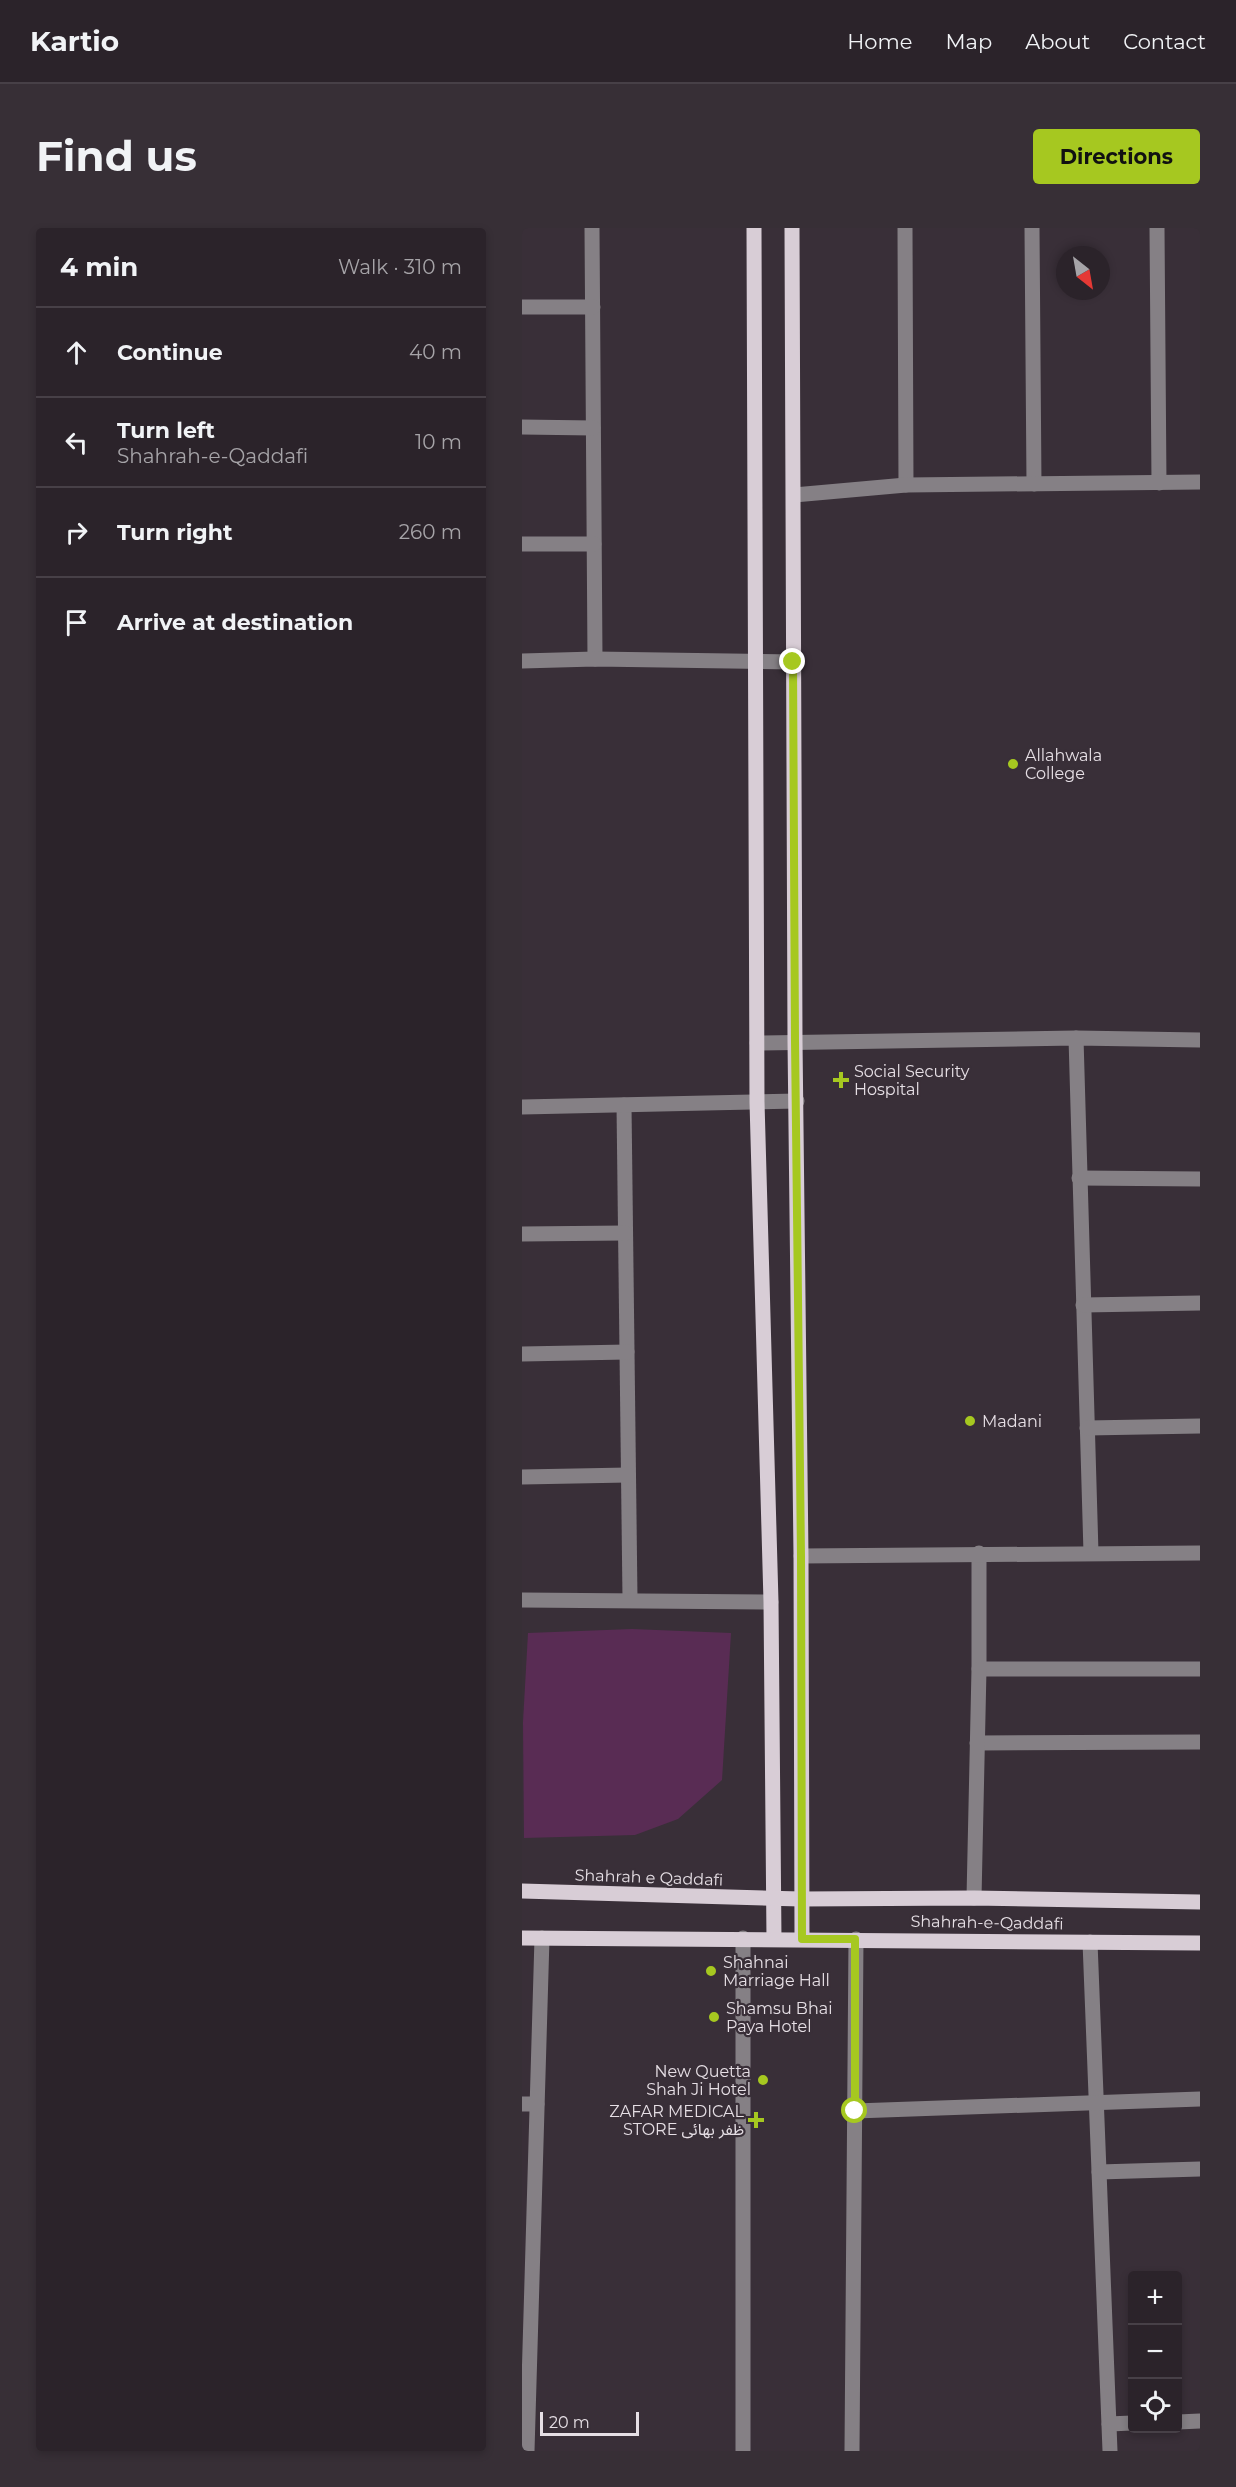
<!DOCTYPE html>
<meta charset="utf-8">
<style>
body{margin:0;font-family:Montserrat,"Noto Sans Arabic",sans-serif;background:#372f36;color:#f1f3f6}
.controls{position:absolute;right:18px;bottom:18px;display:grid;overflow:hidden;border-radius:6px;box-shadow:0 3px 9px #0003}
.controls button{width:54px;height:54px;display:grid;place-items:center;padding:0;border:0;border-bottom:2px solid #474047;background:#2b232a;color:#f1f3f6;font:30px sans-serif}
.compass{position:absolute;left:534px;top:18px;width:54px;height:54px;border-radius:50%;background:#2b232a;box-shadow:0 3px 9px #0003;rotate:149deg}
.scale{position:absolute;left:18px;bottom:15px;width:99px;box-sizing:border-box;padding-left:6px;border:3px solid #e6dfe5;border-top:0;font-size:16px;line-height:21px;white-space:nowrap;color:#e6dfe5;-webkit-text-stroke:4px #392f38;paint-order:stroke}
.stop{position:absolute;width:18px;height:18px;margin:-14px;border:4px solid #a6c820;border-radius:50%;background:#fff}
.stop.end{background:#a6c820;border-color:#fff;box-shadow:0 2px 6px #0008}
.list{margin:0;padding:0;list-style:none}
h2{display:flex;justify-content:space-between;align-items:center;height:78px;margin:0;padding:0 24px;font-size:26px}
h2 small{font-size:20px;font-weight:400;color:#a6a4a8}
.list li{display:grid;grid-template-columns:39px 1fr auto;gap:18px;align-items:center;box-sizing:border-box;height:90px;padding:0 24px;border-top:2px solid #474047}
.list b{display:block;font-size:22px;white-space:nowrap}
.list p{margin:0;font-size:20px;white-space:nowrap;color:#a6a4a8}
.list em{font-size:20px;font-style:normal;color:#a6a4a8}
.icon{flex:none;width:33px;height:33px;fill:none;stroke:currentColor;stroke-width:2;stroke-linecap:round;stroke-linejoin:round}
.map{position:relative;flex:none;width:678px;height:2223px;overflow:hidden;border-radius:6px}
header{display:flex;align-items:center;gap:36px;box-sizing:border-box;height:84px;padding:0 30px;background:#2b232a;border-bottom:2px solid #474047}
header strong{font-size:28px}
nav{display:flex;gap:33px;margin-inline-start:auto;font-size:21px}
.intro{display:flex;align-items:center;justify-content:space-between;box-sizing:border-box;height:144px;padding:0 36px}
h1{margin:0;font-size:42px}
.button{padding:15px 27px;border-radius:6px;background:#a6c820;color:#111;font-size:21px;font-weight:700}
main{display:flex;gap:36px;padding:0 36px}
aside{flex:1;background:#2b232a;border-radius:6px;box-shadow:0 3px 9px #0003}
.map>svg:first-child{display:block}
.green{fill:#592c54}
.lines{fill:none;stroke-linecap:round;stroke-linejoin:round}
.minor{stroke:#858085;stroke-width:15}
.major{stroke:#d8cdd6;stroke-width:15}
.route{stroke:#a6c820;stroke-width:8}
.poi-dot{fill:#a6c820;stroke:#392f38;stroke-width:2}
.labels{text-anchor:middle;stroke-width:4.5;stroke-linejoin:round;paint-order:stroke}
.poi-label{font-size:16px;fill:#e6dfe5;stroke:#392f38;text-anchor:start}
.street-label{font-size:16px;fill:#e6dfe5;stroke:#392f38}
</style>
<header>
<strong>Kartio</strong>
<nav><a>Home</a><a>Map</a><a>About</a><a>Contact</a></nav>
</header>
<div class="intro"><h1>Find us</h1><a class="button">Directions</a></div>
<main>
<aside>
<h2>4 min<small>Walk · 310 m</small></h2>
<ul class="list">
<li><svg class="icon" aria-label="ahead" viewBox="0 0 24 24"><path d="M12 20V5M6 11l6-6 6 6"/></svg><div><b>Continue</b></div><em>40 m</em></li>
<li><svg class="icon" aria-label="left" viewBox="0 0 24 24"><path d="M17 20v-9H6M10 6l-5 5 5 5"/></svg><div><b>Turn left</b><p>Shahrah-e-Qaddafi</p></div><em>10 m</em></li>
<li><svg class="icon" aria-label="right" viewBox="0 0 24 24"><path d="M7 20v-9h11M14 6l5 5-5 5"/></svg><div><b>Turn right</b></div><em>260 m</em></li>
<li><svg class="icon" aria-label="arrive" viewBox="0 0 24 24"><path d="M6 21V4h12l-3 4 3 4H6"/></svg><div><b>Arrive at destination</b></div></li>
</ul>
</aside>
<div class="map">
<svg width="678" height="2223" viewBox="0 0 678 2223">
<rect width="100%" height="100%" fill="#392f38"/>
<path class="green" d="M 110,1401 L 209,1405 L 200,1552 L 156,1591 L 113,1607 L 2,1610 L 1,1494 L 6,1405 Z"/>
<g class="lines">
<g class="minor">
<path d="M 70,0 L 73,431"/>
<path d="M 383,0 L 384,257"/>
<path d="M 510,0 L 512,256"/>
<path d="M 635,0 L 637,255"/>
<path d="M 0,79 L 71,79"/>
<path d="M 0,199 L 71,200"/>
<path d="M 272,267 L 384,257 L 678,254"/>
<path d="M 0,316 L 72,316"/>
<path d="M 0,433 L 73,431 L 271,434"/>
<path d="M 554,810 L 569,1325"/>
<path d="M 235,815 L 554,810 L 678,812"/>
<path d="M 102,877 L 108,1371"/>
<path d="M 0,879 L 275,873"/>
<path d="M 557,950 L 678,951"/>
<path d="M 0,1006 L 103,1005"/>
<path d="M 561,1077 L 678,1075"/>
<path d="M 0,1126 L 105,1124"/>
<path d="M 565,1200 L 678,1198"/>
<path d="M 0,1249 L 106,1247"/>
<path d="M 457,1325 L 457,1441 L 678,1441"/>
<path d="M 279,1328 L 678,1325"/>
<path d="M 0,1372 L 249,1374"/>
<path d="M 455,1515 L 678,1514"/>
<path d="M 452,1670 L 457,1441"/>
<path d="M 221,1710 L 221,2223"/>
<path d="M 568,1714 L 588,2223"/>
<path d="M 0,1876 L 15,1876"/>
<path d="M 333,1883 L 678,1871"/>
<path d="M 577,1944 L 678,1941"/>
<path d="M 656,2194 L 678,2193"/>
<path d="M 587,2196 L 610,2195"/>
<path d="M 5,2223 L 20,1710"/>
<path d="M 330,2223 L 334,1711"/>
</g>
<g class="major">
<path d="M 232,0 L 235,874 L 249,1374 L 252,1711"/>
<path d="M 270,0 L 273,813 L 279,1328 L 280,1711"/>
<path d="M 0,1663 L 279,1671 L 452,1670 L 678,1674"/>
<path d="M 0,1710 L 678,1715"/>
</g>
</g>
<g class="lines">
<path class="route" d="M 271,434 L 273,813 L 279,1328 L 280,1711 L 333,1711 L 333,1883"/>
</g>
<g class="poi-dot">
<circle cx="491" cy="536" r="6"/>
<path d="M316 843h6v6h6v6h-6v6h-6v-6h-6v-6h6z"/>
<circle cx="448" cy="1193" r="6"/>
<circle cx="189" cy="1743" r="6"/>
<circle cx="192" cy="1789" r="6"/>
<circle cx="241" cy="1852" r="6"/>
<path d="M231 1883h6v6h6v6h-6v6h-6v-6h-6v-6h6z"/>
</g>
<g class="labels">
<g class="poi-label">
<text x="503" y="533">Allahwala<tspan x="503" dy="18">College</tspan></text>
<text x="332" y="849">Social Security<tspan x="332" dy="18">Hospital</tspan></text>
<text x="460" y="1199">Madani</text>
<text x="201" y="1740">Shahnai<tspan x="201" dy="18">Marriage Hall</tspan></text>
<text x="204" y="1786">Shamsu Bhai<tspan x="204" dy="18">Paya Hotel</tspan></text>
<text x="229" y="1849" text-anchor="end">New Quetta<tspan x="229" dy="18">Shah Ji Hotel</tspan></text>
<text x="222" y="1889" text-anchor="end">ZAFAR MEDICAL<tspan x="222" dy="18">STORE ظفر بھائی</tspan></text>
</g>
<g class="street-label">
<text transform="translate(127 1649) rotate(2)" y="6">Shahrah e Qaddafi</text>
<text transform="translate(465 1694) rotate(1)" y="6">Shahrah-e-Qaddafi</text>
</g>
</g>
</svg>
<div class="controls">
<button>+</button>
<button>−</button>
<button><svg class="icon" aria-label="locate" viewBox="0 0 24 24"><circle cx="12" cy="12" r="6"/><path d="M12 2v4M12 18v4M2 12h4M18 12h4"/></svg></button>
</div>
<svg class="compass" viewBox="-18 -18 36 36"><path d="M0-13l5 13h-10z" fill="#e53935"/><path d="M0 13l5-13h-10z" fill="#a6a4a8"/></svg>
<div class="scale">20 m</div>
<div class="stop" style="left:333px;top:1883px"></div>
<div class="stop end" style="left:271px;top:434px"></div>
</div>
</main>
